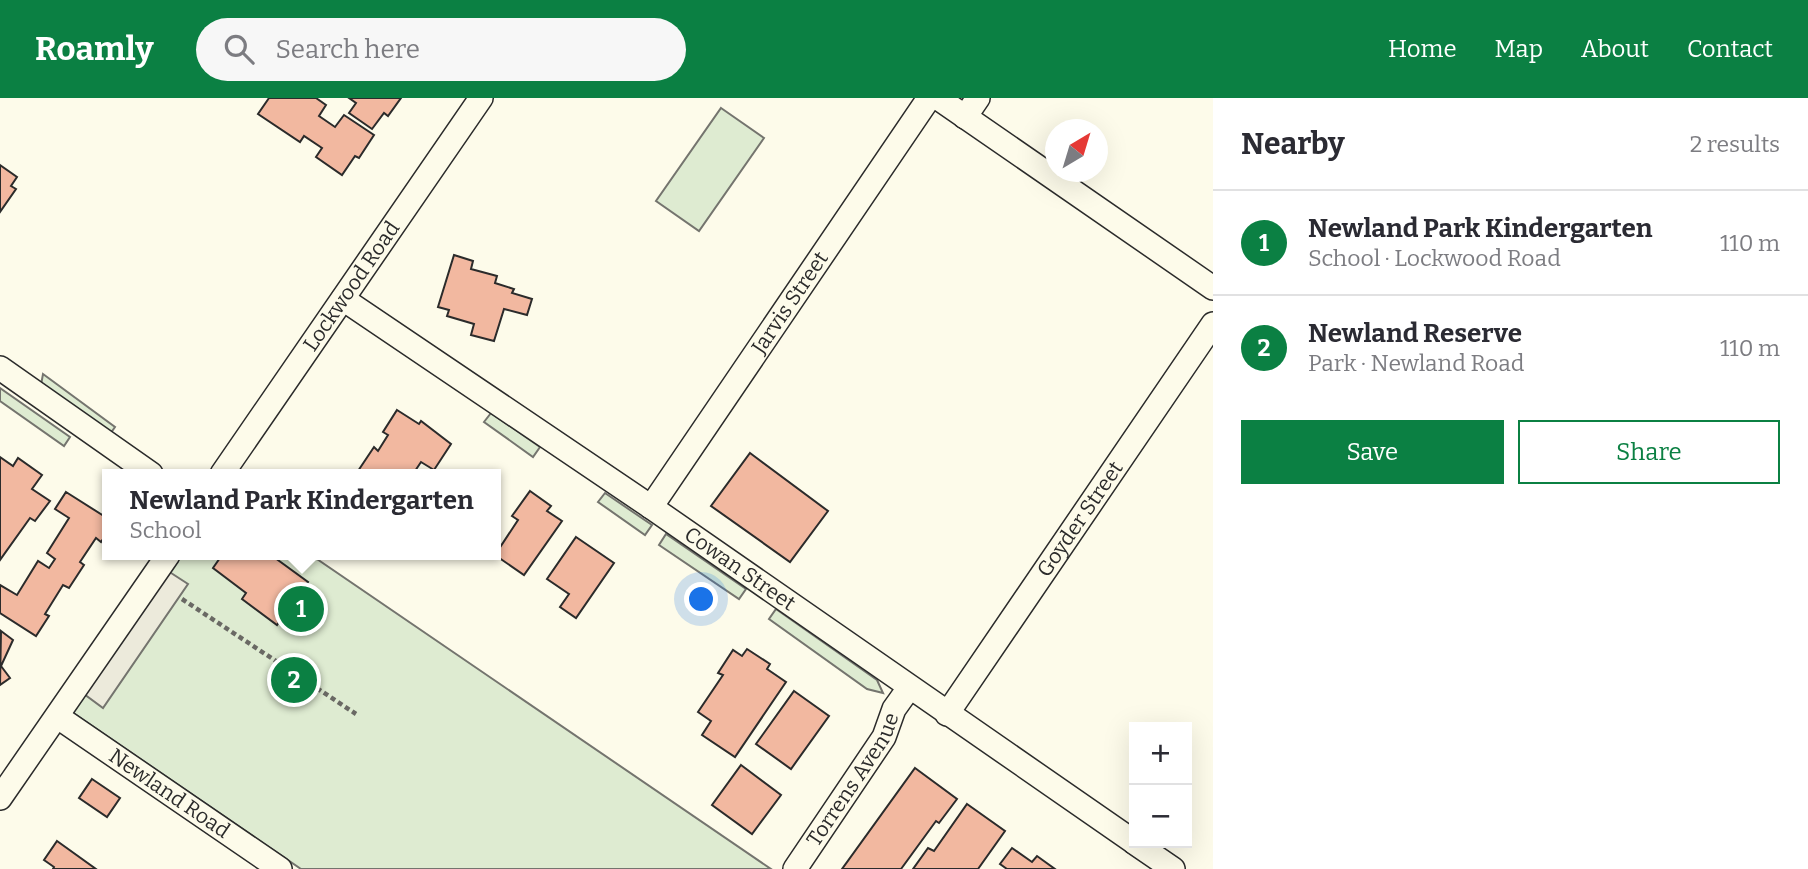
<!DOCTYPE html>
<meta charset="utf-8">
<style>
body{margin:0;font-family:Bitter,serif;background:#f7f7f7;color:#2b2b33}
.controls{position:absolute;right:21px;bottom:21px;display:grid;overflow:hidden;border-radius:0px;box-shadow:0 7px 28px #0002}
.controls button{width:63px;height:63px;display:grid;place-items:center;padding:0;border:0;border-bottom:2px solid #e1e1e2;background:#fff;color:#2b2b33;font:35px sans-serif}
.compass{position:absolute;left:1045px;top:21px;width:63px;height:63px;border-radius:50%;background:#fff;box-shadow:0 7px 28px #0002;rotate:38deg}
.you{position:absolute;left:702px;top:502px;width:24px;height:24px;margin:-18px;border:5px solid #fff;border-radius:50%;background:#1a73e8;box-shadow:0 0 0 10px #1a73e833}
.badge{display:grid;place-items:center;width:46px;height:46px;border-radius:50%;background:#0b8043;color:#fff;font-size:23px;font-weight:700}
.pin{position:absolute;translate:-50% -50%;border:4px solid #fff;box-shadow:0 2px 7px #0006}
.popup{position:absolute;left:102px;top:371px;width:399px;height:91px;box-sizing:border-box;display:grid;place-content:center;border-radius:0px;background:#fff;filter:drop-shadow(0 2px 5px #0005);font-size:23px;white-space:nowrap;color:#7c7c81}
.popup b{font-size:26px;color:#2b2b33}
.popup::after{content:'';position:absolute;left:50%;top:100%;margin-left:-14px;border:14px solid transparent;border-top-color:#fff}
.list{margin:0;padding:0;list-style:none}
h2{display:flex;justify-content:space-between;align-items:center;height:91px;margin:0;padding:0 28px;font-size:30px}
h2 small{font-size:23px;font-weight:400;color:#7c7c81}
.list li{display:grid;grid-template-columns:46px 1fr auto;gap:21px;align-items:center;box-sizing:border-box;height:105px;padding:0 28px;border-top:2px solid #e1e1e2}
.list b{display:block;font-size:26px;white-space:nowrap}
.list p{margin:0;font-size:23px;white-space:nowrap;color:#7c7c81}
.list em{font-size:23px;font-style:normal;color:#7c7c81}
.actions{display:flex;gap:14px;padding:21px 28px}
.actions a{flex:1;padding:16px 0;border:2px solid #0b8043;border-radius:0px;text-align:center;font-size:24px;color:#0b8043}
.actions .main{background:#0b8043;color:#fff}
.icon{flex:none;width:38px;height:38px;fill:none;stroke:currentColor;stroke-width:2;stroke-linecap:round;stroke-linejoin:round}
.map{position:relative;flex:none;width:1213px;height:771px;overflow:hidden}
header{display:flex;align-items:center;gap:42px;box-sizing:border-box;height:98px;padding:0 35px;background:#0b8043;color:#fff}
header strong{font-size:33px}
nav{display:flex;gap:38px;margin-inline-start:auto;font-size:24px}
.search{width:490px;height:63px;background:#f7f7f7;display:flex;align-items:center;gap:18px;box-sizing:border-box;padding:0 24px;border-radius:38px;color:#7c7c81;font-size:26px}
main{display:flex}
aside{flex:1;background:#fff}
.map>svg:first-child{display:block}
.green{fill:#deebd1;stroke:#74746e;stroke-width:2}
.parking{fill:#eceadb;stroke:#74746e;stroke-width:2}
.building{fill:#f2b8a0;stroke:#2b2b2b;stroke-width:2}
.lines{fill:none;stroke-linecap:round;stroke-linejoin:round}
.street-casing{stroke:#2b2b2b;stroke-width:26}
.path{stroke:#6a6964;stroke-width:4.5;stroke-dasharray:5 3.5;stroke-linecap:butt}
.street{stroke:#fdfbea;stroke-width:23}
.labels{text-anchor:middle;stroke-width:5;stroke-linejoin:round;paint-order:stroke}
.street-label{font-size:21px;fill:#2b2b2b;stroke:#fdfbea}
</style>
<header>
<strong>Roamly</strong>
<div class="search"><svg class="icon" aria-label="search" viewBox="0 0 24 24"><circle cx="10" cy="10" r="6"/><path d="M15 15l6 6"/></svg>Search here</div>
<nav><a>Home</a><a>Map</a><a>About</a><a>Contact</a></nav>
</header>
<main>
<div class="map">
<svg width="1213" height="771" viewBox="0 0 1213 771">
<rect width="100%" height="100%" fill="#fdfbea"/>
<g class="green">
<path d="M 721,10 L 764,40 L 699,133 L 656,103 Z"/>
<path d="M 43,276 L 115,329 L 110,336 L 41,287 Z"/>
<path d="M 0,290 L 70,339 L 64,348 L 0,303 Z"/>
<path d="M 491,315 L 540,349 L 533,359 L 484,324 Z"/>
<path d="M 605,395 L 652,427 L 645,437 L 598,404 Z"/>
<path d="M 666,436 L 746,491 L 739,501 L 659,447 Z"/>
<path d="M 179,457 L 311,457 L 771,771 L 301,771 L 72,614 Z"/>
<path d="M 776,511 L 877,582 L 883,595 L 867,591 L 769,521 Z"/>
</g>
<path class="parking" d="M 168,473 L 188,486 L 103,610 L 84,596 Z"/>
<g class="building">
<path d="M 269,0 L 316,0 L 326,7 L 319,18 L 335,29 L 344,17 L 374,37 L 359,60 L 355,58 L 342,77 L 316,59 L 322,50 L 304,38 L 300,44 L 258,16 Z"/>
<path d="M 349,0 L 401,0 L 388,18 L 384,15 L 372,31 L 349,15 L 356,5 Z"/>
<path d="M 0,67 L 17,79 L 11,88 L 16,91 L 0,114 Z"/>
<path d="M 454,157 L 473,163 L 471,171 L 497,178 L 495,185 L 514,191 L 512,195 L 532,201 L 527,217 L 504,211 L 494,243 L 471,237 L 474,226 L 447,218 L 449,212 L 438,209 Z"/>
<path d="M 397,312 L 419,326 L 421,323 L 451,346 L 434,372 L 421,364 L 413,376 L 356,376 L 374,349 L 378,353 L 388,337 L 383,334 Z"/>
<path d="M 750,355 L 828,413 L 790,464 L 711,408 Z"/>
<path d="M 0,359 L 13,368 L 18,360 L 42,377 L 32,391 L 50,403 L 35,423 L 30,420 L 0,462 Z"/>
<path d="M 530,393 L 551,408 L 547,413 L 562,423 L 524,477 L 495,457 L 518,422 L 512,418 Z"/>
<path d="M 66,394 L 107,420 L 107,435 L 101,444 L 96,440 L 80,464 L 84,467 L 69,490 L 63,487 L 45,516 L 49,518 L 36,538 L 0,515 L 0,487 L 17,497 L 38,463 L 49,470 L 55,461 L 47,455 L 69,420 L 55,411 Z"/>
<path d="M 576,439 L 614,465 L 576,520 L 560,509 L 569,496 L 547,481 Z"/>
<path d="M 222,457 L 271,457 L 308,484 L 277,527 L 242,501 L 246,495 L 213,470 Z"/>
<path d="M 1,533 L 13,542 L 1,568 L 10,580 L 0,587 Z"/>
<path d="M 747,551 L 770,566 L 767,571 L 786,584 L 735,659 L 702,637 L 711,623 L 698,614 L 723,577 L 718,575 L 733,552 L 742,558 Z"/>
<path d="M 794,593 L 829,618 L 791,671 L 756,646 Z"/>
<path d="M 741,667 L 781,697 L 752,736 L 712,707 Z"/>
<path d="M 915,670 L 957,701 L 939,725 L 936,723 L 901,771 L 842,771 Z"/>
<path d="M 92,681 L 120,700 L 107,719 L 79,700 Z"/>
<path d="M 967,706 L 1005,733 L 978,771 L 913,771 L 928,750 L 934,753 Z"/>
<path d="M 57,743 L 96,771 L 53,771 L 54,769 L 44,762 Z"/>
<path d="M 1012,750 L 1032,764 L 1037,758 L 1055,771 L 1007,771 L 1000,766 Z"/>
</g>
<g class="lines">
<g class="street-casing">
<g id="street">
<path d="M 938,0 L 1213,190"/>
<path d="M 965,19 L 978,0"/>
<path id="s1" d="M 343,201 L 651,409 L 1134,744"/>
<path d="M 0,270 L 151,376"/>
<path id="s2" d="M 222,376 L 481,0"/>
<path id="s3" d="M 651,409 L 929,0"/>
<path id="s4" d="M 947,616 L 1213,226"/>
<path id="s5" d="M 58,619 L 280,771"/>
<path d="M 0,700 L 168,457"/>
<path d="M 1135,745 L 1173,771"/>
<path id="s6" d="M 795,771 L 884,639 L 894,611 L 909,590"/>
</g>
</g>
<path class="path" d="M 182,501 L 356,616"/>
<use href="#street" class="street"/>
</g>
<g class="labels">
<g class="street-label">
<text dy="7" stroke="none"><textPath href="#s2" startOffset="228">Lockwood Road</textPath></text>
<text dy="7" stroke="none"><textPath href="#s3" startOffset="247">Jarvis Street</textPath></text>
<text dy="7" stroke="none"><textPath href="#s4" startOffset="236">Goyder Street</textPath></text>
<text dy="7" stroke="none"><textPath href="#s1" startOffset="480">Cowan Street</textPath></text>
<text dy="7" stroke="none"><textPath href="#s6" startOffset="107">Torrens Avenue</textPath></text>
<text dy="7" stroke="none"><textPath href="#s5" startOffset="135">Newland Road</textPath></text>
</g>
</g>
</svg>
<div class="controls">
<button>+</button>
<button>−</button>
</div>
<svg class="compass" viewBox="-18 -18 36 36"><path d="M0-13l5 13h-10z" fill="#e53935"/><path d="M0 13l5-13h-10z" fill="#7c7c81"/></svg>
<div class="you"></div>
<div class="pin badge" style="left:301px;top:511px">1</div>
<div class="popup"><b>Newland Park Kindergarten</b>School</div>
<div class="pin badge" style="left:294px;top:582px">2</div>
</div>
<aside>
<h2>Nearby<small>2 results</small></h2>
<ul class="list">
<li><span class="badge">1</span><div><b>Newland Park Kindergarten</b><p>School · Lockwood Road</p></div><em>110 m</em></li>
<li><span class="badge">2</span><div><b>Newland Reserve</b><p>Park · Newland Road</p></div><em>110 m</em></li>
</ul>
<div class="actions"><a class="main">Save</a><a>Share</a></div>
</aside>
</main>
